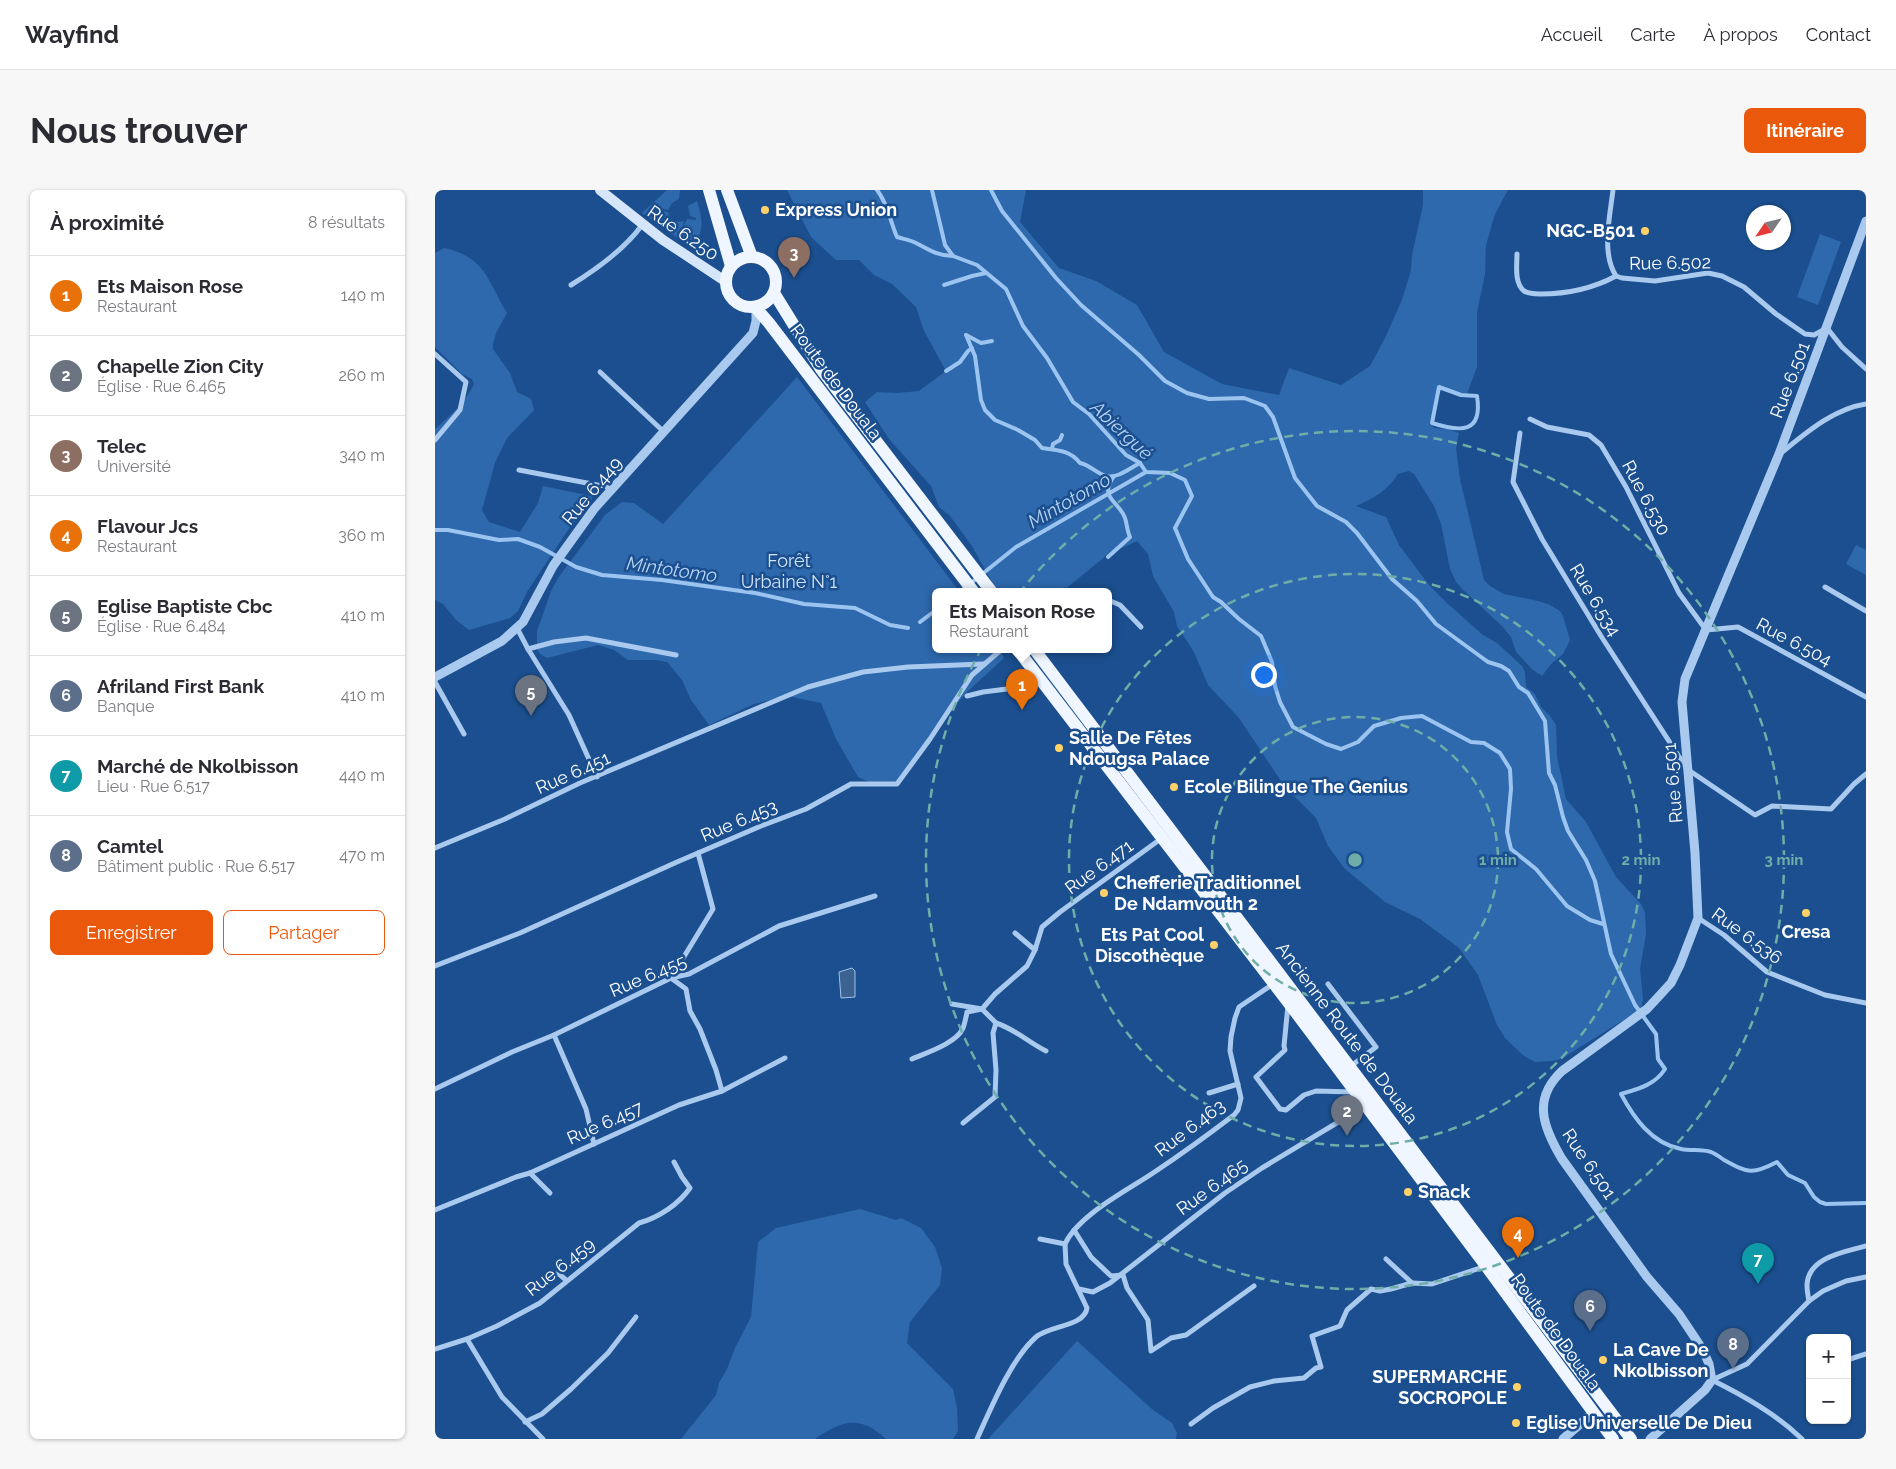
<!DOCTYPE html>
<html lang="fr">
<meta charset="utf-8">
<style>
body{margin:0;font-family:Raleway,sans-serif;background:#f7f7f7;color:#2b2b33}
.controls{position:absolute;right:15px;bottom:15px;display:grid;overflow:hidden;border-radius:8px;box-shadow:0 1px 4px #0004}
.controls button{width:45px;height:45px;display:grid;place-items:center;padding:0;border:0;border-bottom:1px solid #e1e1e2;background:#fff;color:#2b2b33;font:25px sans-serif}
.compass{position:absolute;left:1311px;top:15px;width:45px;height:45px;border-radius:50%;background:#fff;box-shadow:0 1px 4px #0004;rotate:235deg}
.you{position:absolute;left:828px;top:484px;width:18px;height:18px;margin:-12px;border:4px solid #fff;border-radius:50%;background:#1a73e8;box-shadow:0 0 0 8px #1a73e833}
.badge{display:grid;place-items:center;width:32px;height:32px;border-radius:50%;background:#ea580c;color:#fff;font-size:16px;font-weight:700}
.pin{position:absolute;translate:-50% -41px;filter:drop-shadow(0 1px 2px #0008)}
.pin::after{content:'';position:absolute;top:26px;width:18px;height:15px;background:inherit;clip-path:polygon(0 0,100% 0,50% 100%)}
.popup{position:absolute;left:497px;top:398px;width:180px;height:65px;box-sizing:border-box;display:grid;place-content:center;border-radius:8px;background:#fff;filter:drop-shadow(0 1px 4px #0005);font-size:16px;white-space:nowrap;color:#7c7c81}
.popup b{font-size:19px;color:#2b2b33}
.popup::after{content:'';position:absolute;left:50%;top:100%;margin-left:-10px;border:10px solid transparent;border-top-color:#fff}
.list{margin:0;padding:0;list-style:none}
h2{display:flex;justify-content:space-between;align-items:center;height:65px;margin:0;padding:0 20px;font-size:21px}
h2 small{font-size:16px;font-weight:400;color:#7c7c81}
.list li{display:grid;grid-template-columns:32px 1fr auto;gap:15px;align-items:center;box-sizing:border-box;height:80px;padding:0 20px;border-top:1px solid #e1e1e2}
.list b{display:block;font-size:19px;white-space:nowrap}
.list p{margin:0;font-size:16px;white-space:nowrap;color:#7c7c81}
.list em{font-size:16px;font-style:normal;color:#7c7c81}
.actions{display:flex;gap:10px;padding:15px 20px}
.actions a{flex:1;padding:11px 0;border:1px solid #ea580c;border-radius:8px;text-align:center;font-size:18px;color:#ea580c}
.actions .main{background:#ea580c;color:#fff}
.map{position:relative;flex:none;width:1431px;height:1249px;overflow:hidden;border-radius:8px}
header{display:flex;align-items:center;gap:30px;box-sizing:border-box;height:70px;padding:0 25px;background:#fff;border-bottom:1px solid #e1e1e2}
header strong{font-size:24px}
nav{display:flex;gap:28px;margin-inline-start:auto;font-size:18px}
.intro{display:flex;align-items:center;justify-content:space-between;box-sizing:border-box;height:120px;padding:0 30px}
h1{margin:0;font-size:35px}
.button{padding:12px 22px;border-radius:8px;background:#ea580c;color:#fff;font-size:18px;font-weight:700}
main{display:flex;gap:30px;padding:0 30px}
aside{flex:1;background:#fff;border-radius:8px;box-shadow:0 1px 4px #0004}
.map>svg:first-child{display:block}
.green{fill:#2e69ad}
.water{fill:#3c6290;stroke:#9cc4f0}
.lines{fill:none;stroke-linecap:round;stroke-linejoin:round}
.stream{stroke:#9cc4f0;stroke-width:4}
.minor{stroke:#a9c9ee;stroke-width:5}
.tertiary{stroke:#a9c9ee;stroke-width:9}
.secondary{stroke:#d6e6fa;stroke-width:10}
.primary{stroke:#f0f6ff;stroke-width:12}
.ring{fill:none;stroke:#6fada8;stroke-width:2.5;stroke-dasharray:9 6}
.poi-dot{fill:#ffd166;stroke:#1b4f8f;stroke-width:2}
.labels{text-anchor:middle;stroke-width:5;stroke-linejoin:round;paint-order:stroke}
.poi-label{font-size:18px;font-weight:bold;fill:#fff;stroke:#1b4f8f;text-anchor:start}
.street-label{font-size:18px;fill:#fff;stroke:#1b4f8f}
.park-label{font-size:18px;fill:#cfe3fa;stroke:#1b4f8f}
.water-label{font-size:19px;font-style:italic;fill:#b5d3f5;stroke:#1b4f8f}
.centre{fill:#6fada8;stroke:#1b4f8f;stroke-width:2.5}
.ring-label{font-size:15px;text-anchor:middle;font-weight:bold;fill:#6fada8;stroke:#1b4f8f;stroke-width:5;stroke-linejoin:round;paint-order:stroke}
</style>
<header>
<strong>Wayfind</strong>
<nav><a>Accueil</a><a>Carte</a><a>À propos</a><a>Contact</a></nav>
</header>
<div class="intro"><h1>Nous trouver</h1><a class="button">Itinéraire</a></div>
<main>
<aside>
<h2>À proximité<small>8 résultats</small></h2>
<ul class="list">
<li><span class="badge" style="background:#e8710a">1</span><div><b>Ets Maison Rose</b><p>Restaurant</p></div><em>140 m</em></li>
<li><span class="badge" style="background:#6b7280">2</span><div><b>Chapelle Zion City</b><p>Église · Rue 6.465</p></div><em>260 m</em></li>
<li><span class="badge" style="background:#8d6e63">3</span><div><b>Telec</b><p>Université</p></div><em>340 m</em></li>
<li><span class="badge" style="background:#e8710a">4</span><div><b>Flavour Jcs</b><p>Restaurant</p></div><em>360 m</em></li>
<li><span class="badge" style="background:#6b7280">5</span><div><b>Eglise Baptiste Cbc</b><p>Église · Rue 6.484</p></div><em>410 m</em></li>
<li><span class="badge" style="background:#5c6f8a">6</span><div><b>Afriland First Bank</b><p>Banque</p></div><em>410 m</em></li>
<li><span class="badge" style="background:#0f9aa8">7</span><div><b>Marché de Nkolbisson</b><p>Lieu · Rue 6.517</p></div><em>440 m</em></li>
<li><span class="badge" style="background:#5c6f8a">8</span><div><b>Camtel</b><p>Bâtiment public · Rue 6.517</p></div><em>470 m</em></li>
</ul>
<div class="actions"><a class="main">Enregistrer</a><a>Partager</a></div>
</aside>
<div class="map">
<svg width="1431" height="1249" viewBox="0 0 1431 1249">
<rect width="100%" height="100%" fill="#1b4f8f"/>
<g class="green">
<path d="M 232,0 L 245,0 L 244,9 L 237,13 L 233,20 L 223,18 L 222,21 L 233,22 C 235,30 241,33 249,31 L 247,40 L 252,29 L 261,30 L 261,28 L 255,26 L 253,16 L 262,11 C 266,25 270,36 262,50 L 247,51 L 207,23 Z"/>
<path d="M 352,0 L 591,0 L 585,32 L 624,78 L 661,91 L 702,115 L 729,162 L 787,194 L 844,205 L 854,178 L 906,195 L 935,176 L 950,148 L 967,110 L 976,80 L 977,65 L 988,15 L 988,0 L 1073,0 L 1060,24 L 1051,55 L 1050,84 L 1042,122 L 1042,177 L 1032,204 L 1002,200 L 995,234 L 999,238 L 1013,239 L 1024,243 L 1021,258 L 1025,289 L 1049,390 L 1055,396 L 1069,404 L 1103,411 L 1115,415 L 1125,421 L 1128,426 L 1135,450 L 1128,464 L 1117,473 L 1107,486 L 1098,480 L 1081,462 L 1076,447 L 1068,437 L 1027,399 L 1021,392 L 1015,379 L 1006,334 L 999,316 L 979,284 L 974,281 L 963,284 C 953,300 938,309 921,316 L 951,327 L 964,355 L 994,395 L 1013,414 L 1048,445 L 1062,453 L 1087,476 L 1090,482 L 1091,497 L 1100,504 L 1106,517 L 1115,526 L 1121,535 L 1122,566 L 1131,609 L 1151,632 L 1181,687 L 1206,714 L 1210,722 L 1211,744 L 1205,779 L 1208,809 L 1206,819 L 1126,869 L 1118,871 L 1100,872 L 1089,866 L 1070,848 L 1062,835 L 1043,785 L 1024,758 L 985,729 L 950,712 L 909,678 L 893,656 L 881,628 L 850,597 L 804,528 L 773,495 L 759,462 L 742,436 L 739,422 L 718,386 L 713,364 L 702,351 L 672,365 L 628,401 L 562,401 L 537,356 L 515,326 L 504,317 L 496,296 L 454,249 L 430,212 L 442,202 L 462,203 L 484,201 L 511,181 L 489,141 L 481,117 L 457,94 L 439,85 L 424,70 L 401,70 L 376,47 Z"/>
<path d="M 1385,44 L 1406,52 L 1383,115 L 1362,107 Z"/>
<path d="M 9,58 C 51,67 53,92 72,123 L 61,143 L 58,154 L 58,159 L 75,183 L 82,202 L 96,209 L 99,220 L 72,248 L 60,273 L 47,320 L 54,332 L 85,342 L 103,313 L 108,296 L 156,306 L 157,309 L 154,315 L 135,337 L 92,402 L 83,421 L 75,428 L 34,440 L 21,430 L 8,414 L 0,410 L 0,239 C 16,225 30,213 39,194 L 37,189 L 27,184 L 0,157 L 0,63 Z"/>
<path d="M 362,187 L 524,401 L 501,401 L 501,459 L 565,459 L 569,468 L 531,503 L 503,536 L 461,593 L 434,592 L 423,587 L 401,549 L 386,513 L 352,506 L 319,514 L 274,535 L 256,510 L 247,490 L 232,472 L 221,470 L 193,470 L 179,460 L 163,455 L 112,468 L 105,464 L 102,459 L 102,441 L 116,401 L 123,388 L 170,325 L 187,312 L 199,313 L 228,334 Z"/>
<path d="M 1421,355 L 1431,360 L 1431,385 L 1411,374 Z"/>
<path d="M 425,1019 L 461,1030 L 466,1028 L 486,1038 L 500,1057 L 507,1078 L 505,1095 L 475,1132 L 472,1153 L 518,1199 L 522,1218 L 523,1241 L 518,1249 L 451,1249 C 425,1225 408,1230 380,1249 L 246,1249 L 281,1205 L 284,1193 L 292,1179 L 300,1158 L 316,1127 L 323,1052 L 341,1038 Z"/>
<path d="M 642,1151 L 718,1220 L 737,1233 L 742,1243 L 741,1249 L 553,1249 Z"/>
</g>
<path class="water" d="M 417,778 L 420,781 L 420,807 L 406,808 L 404,782 Z"/>
<g class="lines">
<g class="stream">
<path d="M 442,0 C 453,14 455,31 462,47 C 468,49 475,50 481,53 C 494,60 503,66 518,66"/>
<path d="M 497,0 L 510,55 L 518,66 L 542,75 L 571,99 L 588,136 L 612,168 L 638,212 L 654,224 L 691,265 L 705,273 L 711,282 L 735,283 L 750,290 L 757,306 L 740,338 L 753,369 L 778,407 L 786,412 L 804,429 L 826,446 L 837,472 L 840,496 L 845,512 L 858,537 L 891,554 L 906,559 L 923,552 L 939,536 L 966,528 L 987,526 L 1036,552 L 1049,553 L 1065,563 L 1075,579 L 1076,599 L 1072,642 L 1076,659 L 1101,679 L 1132,716 L 1155,730 L 1168,734"/>
<path d="M 556,0 L 567,21 L 621,88 L 646,115 L 704,165 L 730,191 L 752,203 L 774,209 L 809,208 L 830,216 L 838,227 L 860,288 L 882,316 L 911,332 L 922,343 L 957,389 L 982,411 L 1001,434 L 1053,472 L 1066,476 L 1074,481 L 1084,497 L 1093,503 L 1110,531 L 1114,583 L 1120,595 L 1128,627 L 1133,641 L 1151,670 L 1160,691 L 1176,764 L 1200,815 L 1221,844 L 1223,869 L 1230,879 C 1220,895 1203,899 1186,904 C 1199,928 1216,953 1246,959 C 1256,961 1266,959 1276,962 C 1281,964 1285,967 1289,970 C 1313,983 1317,985 1342,972 L 1353,985 L 1370,993 L 1379,1007 L 1385,1012 L 1391,1014 L 1431,1013"/>
<path d="M 509,95 L 537,86 L 551,83"/>
<path d="M 531,145 L 540,166 L 546,210 L 550,220 L 560,230 L 583,240 L 600,250 L 607,258 C 622,260 635,260 645,273 C 655,275 661,283 671,286 C 682,289 695,278 705,273"/>
<path d="M 531,145 L 546,153 L 557,151"/>
<path d="M 511,181 L 525,172 L 533,161 L 537,158"/>
<path d="M 1004,197 L 1026,205 L 1042,206 C 1048,244 1025,242 997,233 Z"/>
<path d="M 617,259 L 618,254 L 625,250 L 627,245"/>
<path d="M 0,340 L 13,340 L 64,350 L 83,349 L 105,357 L 141,377 L 167,385 L 227,390 L 320,403 L 369,414 L 420,418 L 455,435 L 473,438"/>
<path d="M 673,367 L 695,347 C 692,341 692,334 690,328 C 684,311 663,308 679,286"/>
<path d="M 526,401 L 581,357 L 711,282"/>
<path d="M 485,432 L 501,420"/>
</g>
<g class="minor">
<path d="M 1178,0 C 1175,26 1166,63 1181,86 L 1187,88 L 1220,91 L 1273,83 L 1287,86 L 1309,97 L 1341,124 L 1370,144 L 1379,145 L 1392,138 L 1407,157 L 1431,179"/>
<path d="M 1082,64 C 1082,75 1079,93 1089,101 C 1094,104 1100,104 1105,104 C 1132,104 1157,99 1181,86"/>
<path d="M 136,95 C 162,79 189,60 207,35"/>
<path d="M 0,164 L 31,192 L 25,220 L 0,250"/>
<path d="M 165,182 L 229,242"/>
<path d="M 1095,229 L 1112,237 L 1154,245 L 1166,255 L 1191,297 L 1244,403 L 1271,440 L 1303,437 L 1431,507"/>
<path d="M 1085,243 L 1078,292 L 1107,349 L 1166,446 L 1252,579 L 1320,625 L 1337,616 L 1396,619 L 1419,594 L 1431,584"/>
<path d="M 1346,263 C 1371,243 1398,219 1431,214"/>
<path d="M 84,280 L 178,298"/>
<path d="M 1390,397 L 1431,421"/>
<path d="M 673,410 L 685,415 L 706,437"/>
<path d="M 82,438 L 93,459 L 134,525 L 162,587"/>
<path d="M 93,459 L 119,452 L 151,448 L 241,465"/>
<path d="M 0,492 L 29,544"/>
<path d="M 532,506 L 548,502 L 572,499 L 596,479"/>
<path d="M 0,658 L 70,629 L 145,593 L 373,497 L 428,482 L 473,477 L 548,474"/>
<path d="M 263,663 L 278,719 L 236,788 L 251,799 L 255,821 L 265,839 L 281,880 L 287,901"/>
<path d="M 1263,728 L 1289,745 L 1332,782 L 1390,805 L 1431,813"/>
<path d="M 580,743 L 600,760"/>
<path d="M 0,776 L 85,743 L 242,672 L 326,636 L 371,619 L 416,594 L 462,594 L 495,549 L 537,485 L 567,459"/>
<path d="M 893,794 L 941,857 L 916,876"/>
<path d="M 517,814 L 547,819 L 561,833 L 558,843 L 561,880 L 560,907 L 528,933"/>
<path d="M 853,815 L 849,856 L 850,860 L 821,887 L 845,919 L 851,920 L 869,905 L 881,901 L 918,902"/>
<path d="M 561,833 C 580,839 593,852 611,861"/>
<path d="M 119,845 L 151,919 L 159,954"/>
<path d="M 477,869 C 491,863 522,853 528,838 C 530,833 531,827 532,822 L 547,819 L 560,804 L 592,776 L 600,760 L 607,737 L 625,722 L 727,648"/>
<path d="M 0,899 L 77,862 L 119,845 L 236,788 L 254,784 L 344,736 L 440,706"/>
<path d="M 774,903 L 803,894"/>
<path d="M 95,983 L 115,1003"/>
<path d="M 0,1020 L 81,987 L 95,983 L 244,915 L 287,901 L 350,868"/>
<path d="M 639,1040 L 656,1067 L 676,1086 L 688,1085 L 692,1098 L 713,1130 L 716,1161 L 736,1148 L 751,1145 L 819,1096"/>
<path d="M 605,1049 L 630,1054 C 644,1024 695,999 721,981 C 748,963 774,944 799,925 L 803,920 L 806,908 L 795,861 L 796,847 L 800,828 L 804,817 L 838,794"/>
<path d="M 951,1069 L 977,1093"/>
<path d="M 117,1084 L 124,1084 L 131,1090"/>
<path d="M 644,1099 L 658,1102 L 675,1093 L 790,1003 L 827,978 L 930,916"/>
<path d="M 1374,1111 C 1373,1106 1372,1100 1372,1095 C 1373,1067 1410,1062 1431,1056"/>
<path d="M 32,1149 L 67,1207 L 108,1249"/>
<path d="M 0,1159 L 32,1149 L 62,1136 L 105,1113 L 204,1033 C 223,1028 244,1014 255,998 L 247,987 L 239,972"/>
<path d="M 1412,1170 L 1431,1164"/>
<path d="M 1277,1190 L 1312,1174 L 1374,1111 L 1388,1101 L 1411,1091 L 1431,1087"/>
<path d="M 1277,1190 C 1309,1206 1341,1224 1367,1249"/>
<path d="M 90,1232 L 107,1224 L 136,1199 L 173,1163 L 201,1127"/>
<path d="M 756,1234 L 778,1218 L 815,1197 L 839,1191 L 869,1188 L 881,1178 L 886,1177 L 877,1146 L 905,1136 L 912,1120 L 936,1099 L 945,1101 L 956,1099 L 977,1093 L 997,1094 L 1051,1076"/>
<path d="M 542,1249 C 556,1218 576,1169 601,1147 C 615,1135 649,1137 652,1118 L 631,1074 L 630,1054"/>
</g>
<g class="tertiary">
<path d="M 0,487 L 67,451 L 88,432 L 118,376 L 159,319 L 318,143 L 321,131 L 321,118"/>
<path d="M 1128,1249 L 1159,1222"/>
<path d="M 1215,1249 L 1270,1200 L 1277,1190 L 1274,1174 L 1268,1160 L 1244,1124 L 1212,1087 L 1127,969 C 1108,937 1097,909 1127,881 L 1212,819 L 1225,805 L 1236,793 L 1245,775 L 1263,728 L 1260,663 L 1247,512 L 1250,489 L 1344,264 L 1431,31"/>
</g>
<path class="secondary" d="M 165,0 L 228,50 L 290,91"/>
<g class="primary">
<path d="M 274,0 L 296,76"/>
<path d="M 292,0 L 317,67"/>
<circle cx="316" cy="92" r="25"/>
<path d="M 339,103 L 386,179 L 556,401"/>
<path d="M 321,118 L 334,133 L 538,401"/>
<path d="M 582,459 L 853,812 L 1051,1076 L 1178,1249"/>
<path d="M 599,459 L 1196,1249"/>
</g>
</g>
<g class="ring">
<circle cx="920" cy="670" r="143"/>
<circle cx="920" cy="670" r="286"/>
<circle cx="920" cy="670" r="429"/>
</g>
<g class="poi-dot">
<circle cx="330" cy="20" r="5"/>
<circle cx="1210" cy="41" r="5"/>
<circle cx="624" cy="558" r="5"/>
<circle cx="739" cy="597" r="5"/>
<circle cx="669" cy="703" r="5"/>
<circle cx="1371" cy="723" r="5"/>
<circle cx="779" cy="755" r="5"/>
<circle cx="973" cy="1002" r="5"/>
<circle cx="1168" cy="1170" r="5"/>
<circle cx="1082" cy="1197" r="5"/>
<circle cx="1081" cy="1233" r="5"/>
</g>
<g class="labels">
<g class="poi-label">
<text x="340" y="26">Express Union</text>
<text x="1200" y="47" text-anchor="end">NGC-B501</text>
<text x="634" y="554">Salle De Fêtes<tspan x="634" dy="21">Ndougsa Palace</tspan></text>
<text x="749" y="603">Ecole Bilingue The Genius</text>
<text x="679" y="699">Chefferie Traditionnel<tspan x="679" dy="21">De Ndamvouth 2</tspan></text>
<text x="1371" y="748" text-anchor="middle">Cresa</text>
<text x="769" y="751" text-anchor="end">Ets Pat Cool<tspan x="769" dy="21">Discothèque</tspan></text>
<text x="983" y="1008">Snack</text>
<text x="1178" y="1166">La Cave De<tspan x="1178" dy="21">Nkolbisson</tspan></text>
<text x="1072" y="1193" text-anchor="end">SUPERMARCHE<tspan x="1072" dy="21">SOCROPOLE</tspan></text>
<text x="1091" y="1239">Eglise Universelle De Dieu</text>
</g>
<g class="street-label">
<text transform="translate(248 43) rotate(35)" y="6">Rue 6.250</text>
<text transform="translate(1235 73) rotate(-1)" y="6">Rue 6.502</text>
<text transform="translate(1355 190) rotate(-69)" y="6">Rue 6.501</text>
<text transform="translate(401 192) rotate(53)" y="6">Route de Douala</text>
<text transform="translate(157 301) rotate(-50)" y="6">Rue 6.449</text>
<text transform="translate(1211 308) rotate(62)" y="6">Rue 6.530</text>
<text transform="translate(1160 410) rotate(59)" y="6">Rue 6.534</text>
<text transform="translate(1359 452) rotate(28)" y="6">Rue 6.504</text>
<text transform="translate(138 583) rotate(-24)" y="6">Rue 6.451</text>
<text transform="translate(1238 593) rotate(-95)" y="6">Rue 6.501</text>
<text transform="translate(304 631) rotate(-23)" y="6">Rue 6.453</text>
<text transform="translate(664 677) rotate(-36)" y="6">Rue 6.471</text>
<text transform="translate(1312 746) rotate(36)" y="6">Rue 6.536</text>
<text transform="translate(213 786) rotate(-23)" y="6">Rue 6.455</text>
<text transform="translate(912 843) rotate(53)" y="6">Ancienne Route de Douala</text>
<text transform="translate(170 933) rotate(-24)" y="6">Rue 6.457</text>
<text transform="translate(755 938) rotate(-37)" y="6">Rue 6.463</text>
<text transform="translate(1154 974) rotate(56)" y="6">Rue 6.501</text>
<text transform="translate(777 997) rotate(-36)" y="6">Rue 6.465</text>
<text transform="translate(125 1077) rotate(-38)" y="6">Rue 6.459</text>
<text transform="translate(1121 1142) rotate(54)" y="6">Route de Douala</text>
</g>
<g class="park-label">
<text x="354" y="377">Forêt<tspan x="354" dy="21">Urbaine N°1</tspan></text>
</g>
<g class="water-label">
<text transform="translate(687 240) rotate(43)" y="7">Abiergué</text>
<text transform="translate(634 310) rotate(-30)" y="7">Mintotomo</text>
<text transform="translate(237 379) rotate(8)" y="7">Mintotomo</text>
</g>
</g>
<circle cx="920" cy="670" r="8" class="centre"/>
<g class="ring-label">
<text x="1063" y="675">1 min</text>
<text x="1206" y="675">2 min</text>
<text x="1349" y="675">3 min</text>
</g>
</svg>
<div class="controls">
<button>+</button>
<button>−</button>
</div>
<svg class="compass" viewBox="-18 -18 36 36"><path d="M0-13l5 13h-10z" fill="#e53935"/><path d="M0 13l5-13h-10z" fill="#7c7c81"/></svg>
<div class="you"></div>
<div class="pin badge" style="left:587px;top:520px;background:#e8710a">1</div>
<div class="popup"><b>Ets Maison Rose</b>Restaurant</div>
<div class="pin badge" style="left:912px;top:946px;background:#6b7280">2</div>
<div class="pin badge" style="left:359px;top:88px;background:#8d6e63">3</div>
<div class="pin badge" style="left:1083px;top:1068px;background:#e8710a">4</div>
<div class="pin badge" style="left:96px;top:526px;background:#6b7280">5</div>
<div class="pin badge" style="left:1155px;top:1141px;background:#5c6f8a">6</div>
<div class="pin badge" style="left:1323px;top:1094px;background:#0f9aa8">7</div>
<div class="pin badge" style="left:1298px;top:1179px;background:#5c6f8a">8</div>
</div>
</main>
